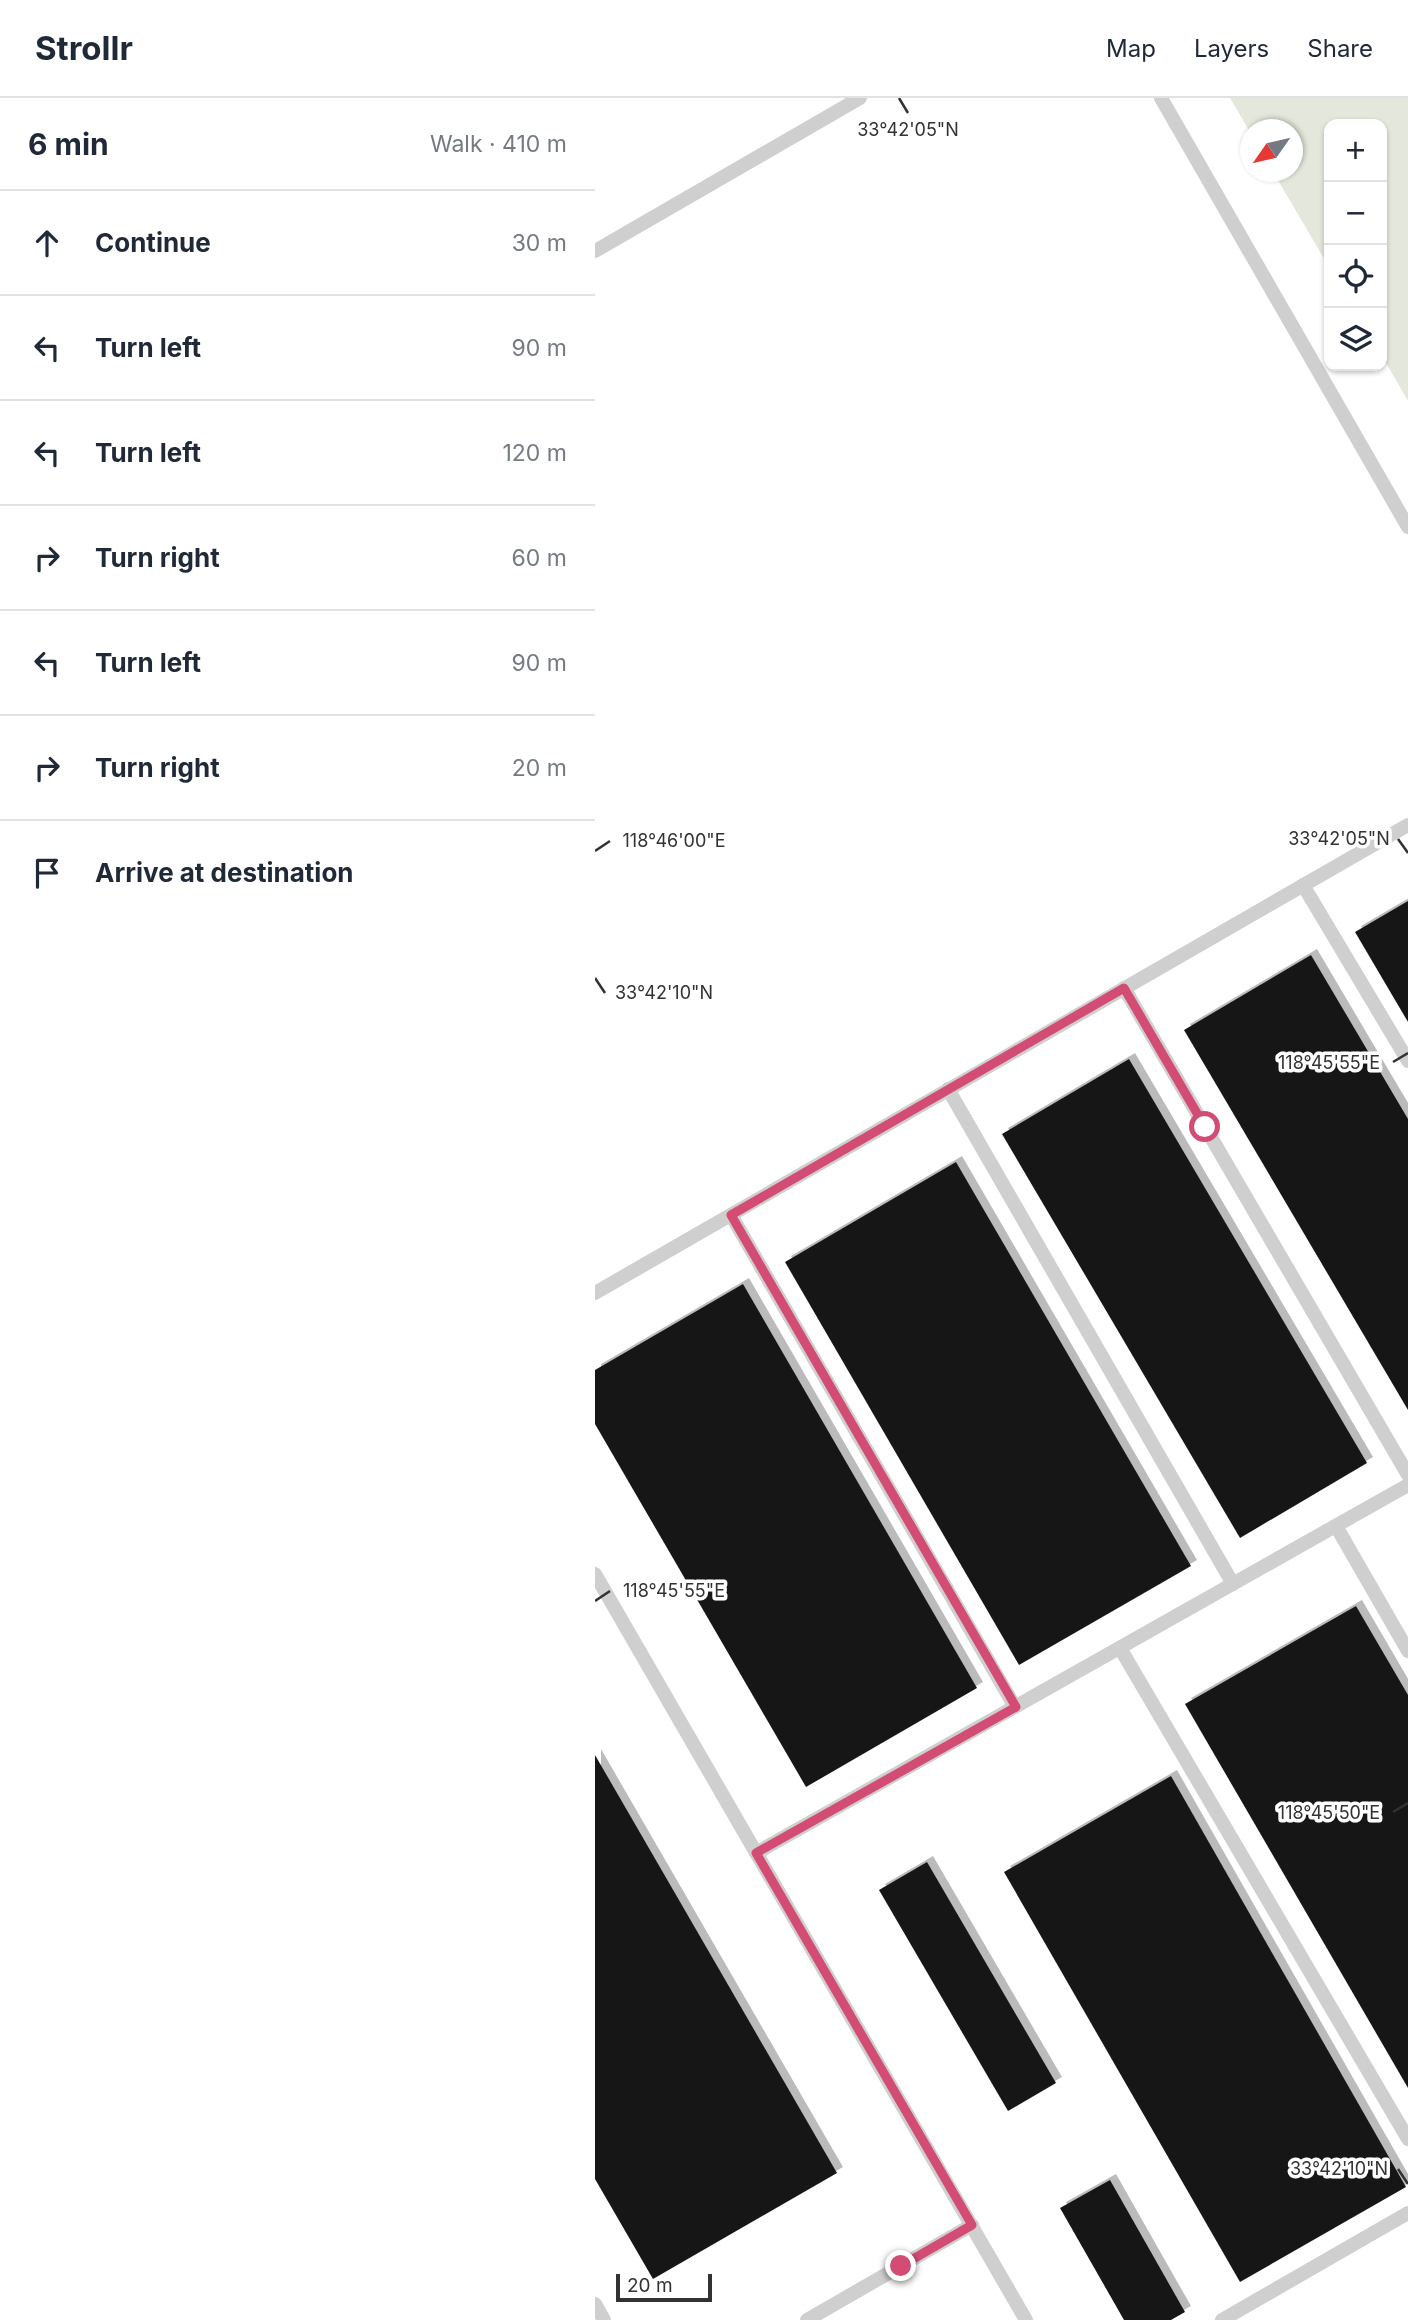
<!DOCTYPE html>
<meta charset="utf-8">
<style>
body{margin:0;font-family:Inter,sans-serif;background:#f2f2f3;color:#1f2937}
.controls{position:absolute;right:21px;top:21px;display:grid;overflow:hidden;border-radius:14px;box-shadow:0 2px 5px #0004}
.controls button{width:63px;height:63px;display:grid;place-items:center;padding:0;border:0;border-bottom:2px solid #e0e1e3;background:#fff;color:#1f2937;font:35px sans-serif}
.compass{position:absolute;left:645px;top:21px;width:63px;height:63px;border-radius:50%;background:#fff;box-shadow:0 2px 5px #0004;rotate:236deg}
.scale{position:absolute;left:21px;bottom:18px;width:96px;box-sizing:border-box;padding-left:7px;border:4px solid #323232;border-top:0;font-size:19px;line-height:24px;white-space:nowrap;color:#323232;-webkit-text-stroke:5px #fff;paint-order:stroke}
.stop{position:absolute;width:21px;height:21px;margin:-16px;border:5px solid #d24c74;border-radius:50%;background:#fff}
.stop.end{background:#d24c74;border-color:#fff;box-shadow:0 2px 7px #0008}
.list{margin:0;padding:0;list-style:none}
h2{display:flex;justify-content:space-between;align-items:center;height:91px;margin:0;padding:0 28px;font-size:30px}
h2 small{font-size:23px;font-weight:400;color:#747a83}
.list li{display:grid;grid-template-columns:46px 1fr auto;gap:21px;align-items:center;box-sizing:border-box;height:105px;padding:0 28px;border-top:2px solid #e0e1e3}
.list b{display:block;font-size:26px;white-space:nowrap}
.list em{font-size:23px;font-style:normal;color:#747a83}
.icon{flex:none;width:38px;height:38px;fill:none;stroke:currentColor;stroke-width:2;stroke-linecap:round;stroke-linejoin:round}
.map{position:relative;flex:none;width:813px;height:2222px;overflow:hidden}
header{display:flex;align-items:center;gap:42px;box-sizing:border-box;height:98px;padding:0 35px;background:#fff;border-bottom:2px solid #e0e1e3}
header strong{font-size:33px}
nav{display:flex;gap:38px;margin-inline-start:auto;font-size:24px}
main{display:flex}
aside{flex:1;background:#fff}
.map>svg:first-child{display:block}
.green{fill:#e4e8dc}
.building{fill:#191919;filter:url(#shadow)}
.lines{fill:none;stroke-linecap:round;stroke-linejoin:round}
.lane{stroke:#cfcfcf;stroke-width:14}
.route{stroke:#d24c74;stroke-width:9}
.ticks{fill:none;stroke:#323232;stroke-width:2.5}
.ticks-label{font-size:18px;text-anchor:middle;fill:#323232;stroke:#fff;stroke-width:7;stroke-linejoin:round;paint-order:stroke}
</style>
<header>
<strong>Strollr</strong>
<nav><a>Map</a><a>Layers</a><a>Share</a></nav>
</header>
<main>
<aside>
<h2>6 min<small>Walk · 410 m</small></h2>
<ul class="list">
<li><svg class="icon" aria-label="ahead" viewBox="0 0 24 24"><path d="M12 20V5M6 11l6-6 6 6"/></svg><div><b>Continue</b></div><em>30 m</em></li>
<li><svg class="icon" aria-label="left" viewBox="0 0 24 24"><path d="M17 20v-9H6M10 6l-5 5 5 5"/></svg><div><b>Turn left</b></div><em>90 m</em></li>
<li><svg class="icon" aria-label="left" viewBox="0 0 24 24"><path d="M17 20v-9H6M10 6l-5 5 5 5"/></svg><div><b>Turn left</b></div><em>120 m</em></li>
<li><svg class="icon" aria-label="right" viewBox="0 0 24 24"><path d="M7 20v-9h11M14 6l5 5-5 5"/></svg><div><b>Turn right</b></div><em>60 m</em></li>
<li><svg class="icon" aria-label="left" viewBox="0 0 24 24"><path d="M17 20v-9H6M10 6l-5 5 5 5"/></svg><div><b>Turn left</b></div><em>90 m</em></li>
<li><svg class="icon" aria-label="right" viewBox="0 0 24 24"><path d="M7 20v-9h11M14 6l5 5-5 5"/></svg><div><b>Turn right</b></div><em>20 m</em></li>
<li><svg class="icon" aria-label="arrive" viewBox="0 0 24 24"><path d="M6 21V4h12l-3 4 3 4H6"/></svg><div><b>Arrive at destination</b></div></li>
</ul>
</aside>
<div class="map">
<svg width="813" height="2222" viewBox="0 0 813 2222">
<defs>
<filter id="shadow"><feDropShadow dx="6" dy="-6" stdDeviation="0" flood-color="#0004"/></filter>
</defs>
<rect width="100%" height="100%" fill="#fff"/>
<path class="green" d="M 635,0 L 813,0 L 813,303 L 787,258 L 787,26 L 734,26 L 734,169 L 678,74 L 698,74 L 698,32 L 656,32 L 655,34 Z"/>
<g class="building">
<path d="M 813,803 L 813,924 L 760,834 Z"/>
<path d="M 716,857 L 813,1021 L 813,1312 L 589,932 Z"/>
<path d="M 534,961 L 772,1365 L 645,1440 L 407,1036 Z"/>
<path d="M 361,1064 L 596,1468 L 424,1567 L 190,1164 Z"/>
<path d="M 148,1186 L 382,1590 L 211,1689 L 0,1326 L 0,1272 Z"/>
<path d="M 761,1508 L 813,1597 L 813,1990 L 590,1606 Z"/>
<path d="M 0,1657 L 242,2075 L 58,2181 L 0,2081 Z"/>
<path d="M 576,1678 L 811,2089 L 645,2184 L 409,1774 Z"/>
<path d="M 332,1764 L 461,1985 L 413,2013 L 284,1792 Z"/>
<path d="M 515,2082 L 590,2214 L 576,2222 L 529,2222 L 465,2110 Z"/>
</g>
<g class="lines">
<g class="lane">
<path d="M 566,0 L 813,429"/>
<path d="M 0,153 L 265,0"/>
<path d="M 708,787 L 813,963"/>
<path d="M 529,890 L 813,1377"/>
<path d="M 353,991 L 638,1486"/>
<path d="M 136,1117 L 420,1609"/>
<path d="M 0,1195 L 813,727"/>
<path d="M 741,1428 L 813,1553"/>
<path d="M 0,1476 L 431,2222"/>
<path d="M 525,1550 L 813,2041"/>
<path d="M 161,1755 L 813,1387"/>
<path d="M 0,2206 L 9,2222"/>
<path d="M 212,2222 L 377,2127"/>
<path d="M 627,2222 L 813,2115"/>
</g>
</g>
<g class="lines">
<path class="route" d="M 306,2168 L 377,2127 L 161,1755 L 421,1609 L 136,1117 L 529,890 L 610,1029"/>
</g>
<path class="ticks" d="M 304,0 L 313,15M 803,741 L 813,755M 0,753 L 15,743M 0,880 L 10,895M 798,964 L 813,955M 0,1503 L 15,1493M 798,1714 L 813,1705M 803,2071 L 813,2086"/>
<g class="ticks-label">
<text x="313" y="38">33°42'05"N</text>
<text x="744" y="747">33°42'05"N</text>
<text x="79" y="749">118°46'00"E</text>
<text x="69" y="901">33°42'10"N</text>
<text x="734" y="971">118°45'55"E</text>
<text x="79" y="1499">118°45'55"E</text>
<text x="734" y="1721">118°45'50"E</text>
<text x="744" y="2077">33°42'10"N</text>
</g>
</svg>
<div class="controls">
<button>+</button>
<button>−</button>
<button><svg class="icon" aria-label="locate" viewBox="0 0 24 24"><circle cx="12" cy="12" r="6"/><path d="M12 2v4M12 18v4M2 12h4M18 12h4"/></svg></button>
<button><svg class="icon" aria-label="layers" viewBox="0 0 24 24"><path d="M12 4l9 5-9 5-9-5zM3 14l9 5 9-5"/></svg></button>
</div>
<svg class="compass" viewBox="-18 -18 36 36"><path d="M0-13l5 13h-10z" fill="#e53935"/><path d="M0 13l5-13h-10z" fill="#747a83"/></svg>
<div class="scale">20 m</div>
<div class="stop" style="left:610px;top:1029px"></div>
<div class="stop end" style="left:306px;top:2168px"></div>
</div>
</main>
